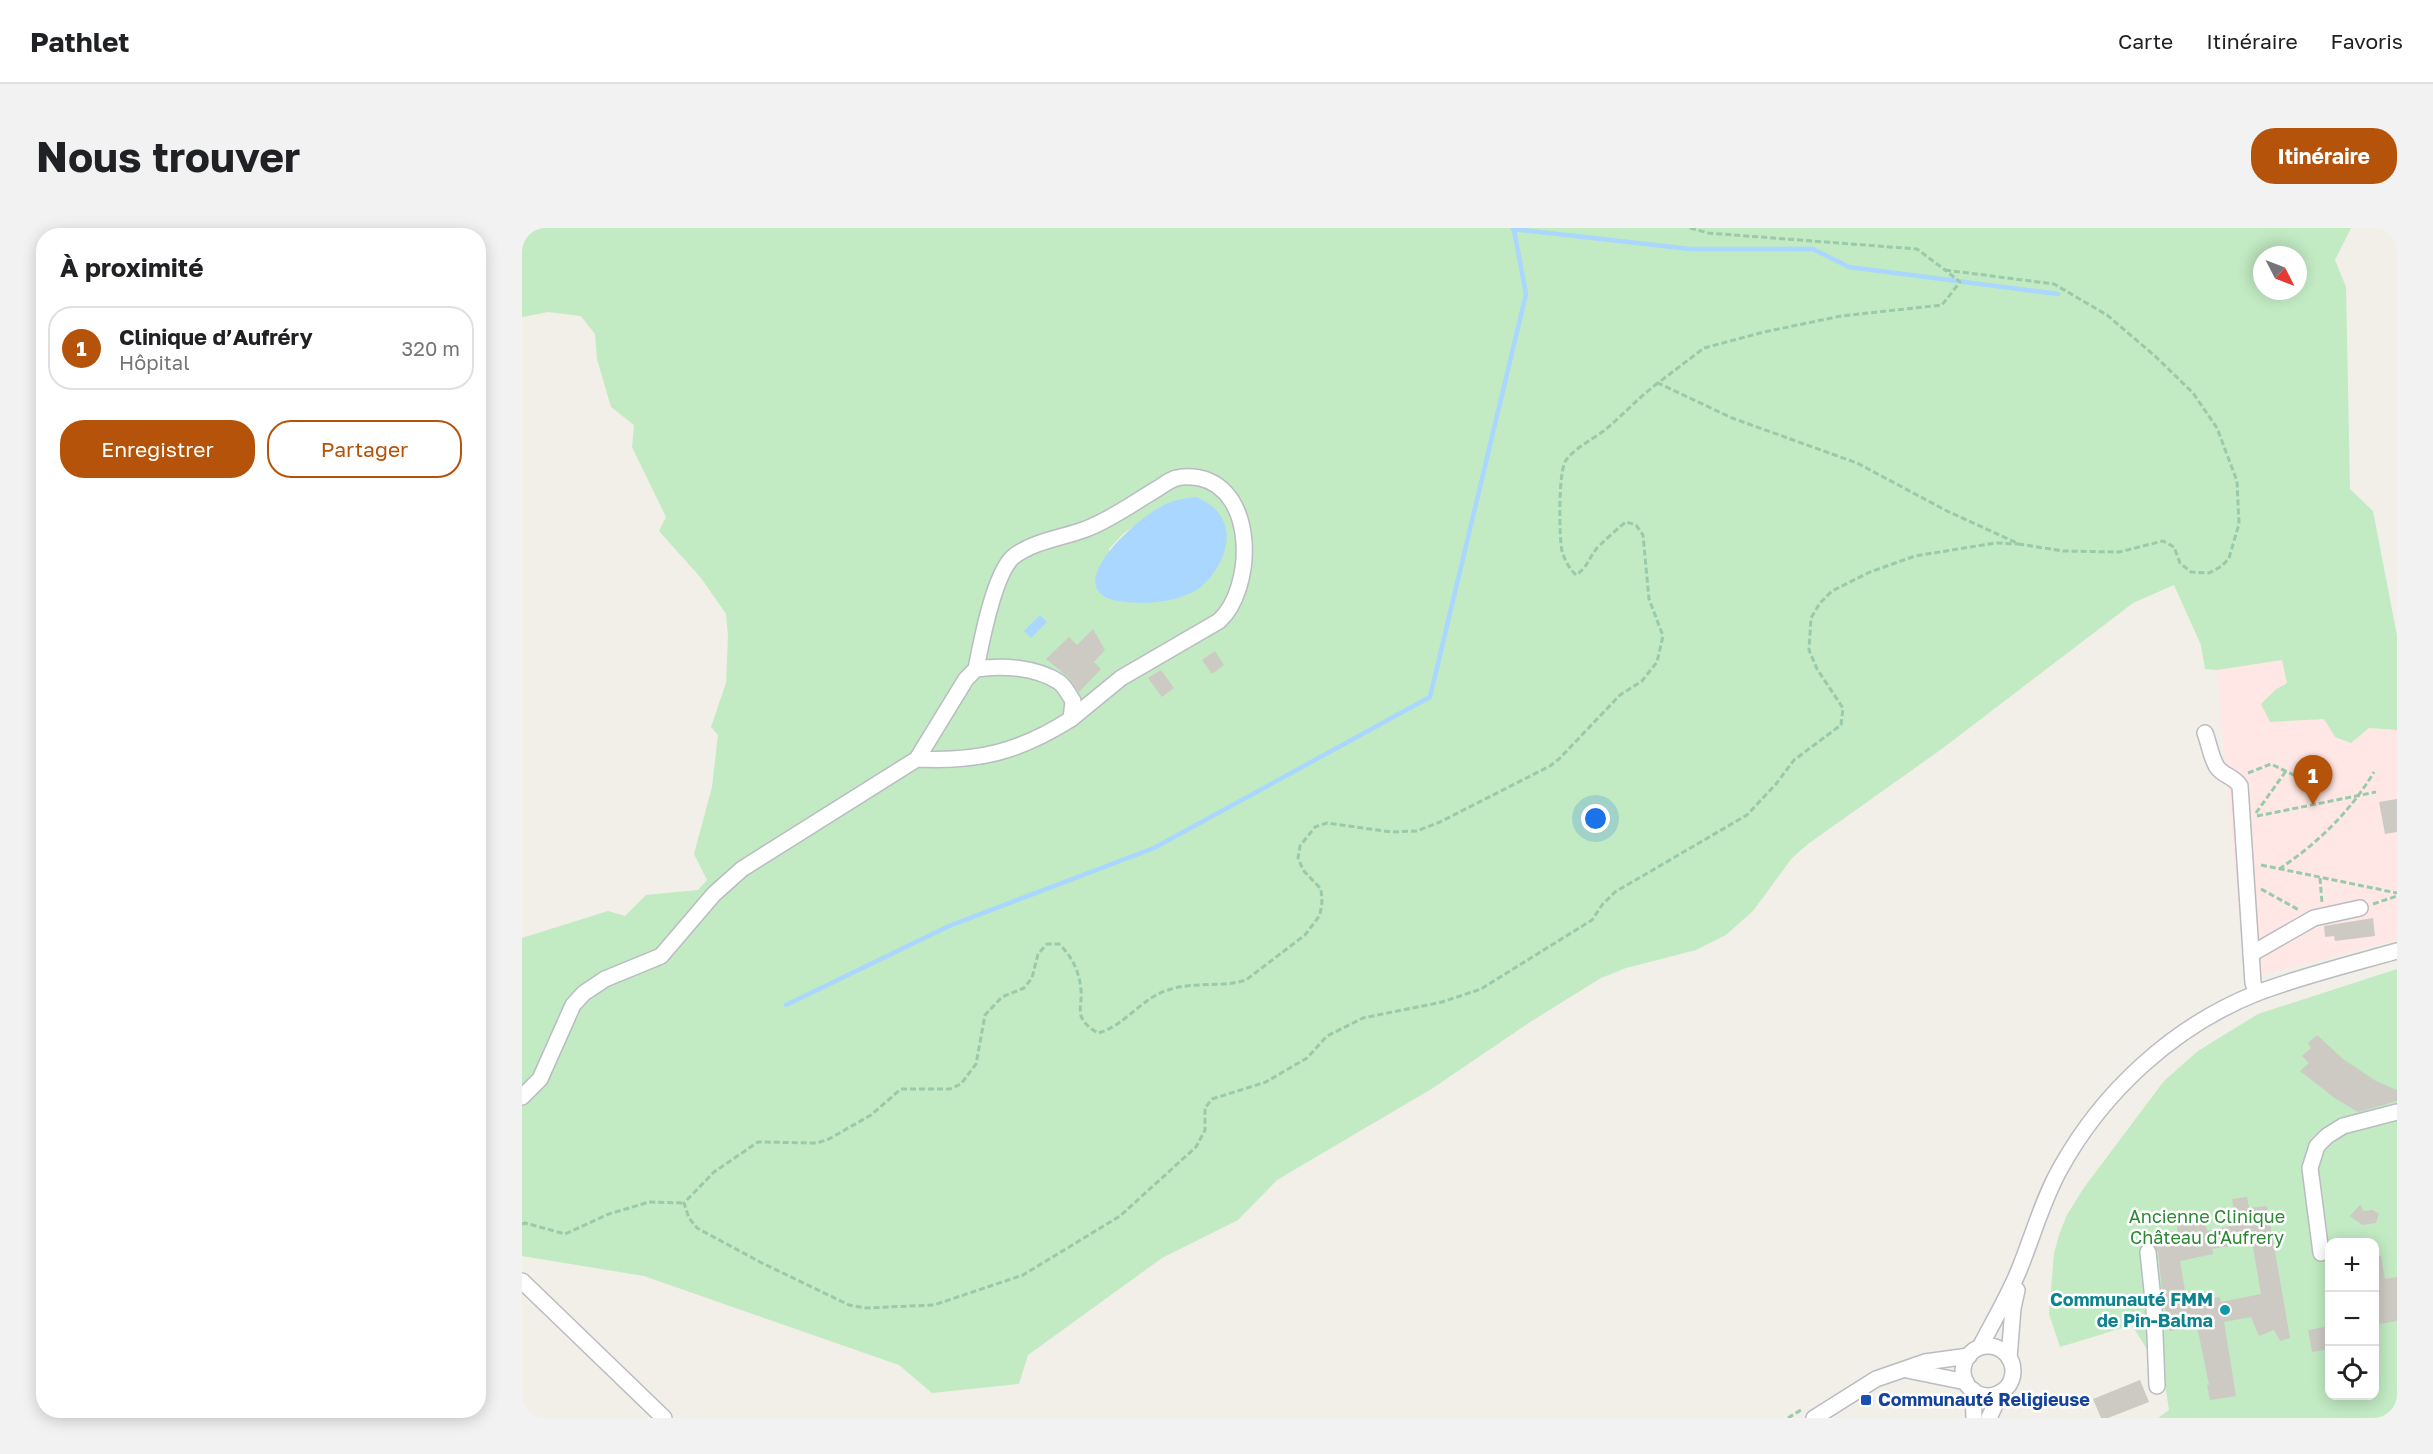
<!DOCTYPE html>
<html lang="fr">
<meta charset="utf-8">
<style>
body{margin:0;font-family:"Golos Text",sans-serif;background:#f2f2f2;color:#202124}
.controls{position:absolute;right:18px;bottom:18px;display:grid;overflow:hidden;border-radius:12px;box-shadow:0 3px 15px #0003}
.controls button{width:54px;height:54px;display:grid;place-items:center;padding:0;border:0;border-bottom:2px solid #e0e0e0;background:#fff;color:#202124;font:30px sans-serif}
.compass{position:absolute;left:1731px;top:18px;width:54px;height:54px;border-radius:50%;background:#fff;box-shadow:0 3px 15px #0003;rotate:132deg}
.you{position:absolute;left:1074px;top:591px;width:21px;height:21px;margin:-15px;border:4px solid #fff;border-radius:50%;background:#1a73e8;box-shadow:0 0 0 9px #1a73e833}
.badge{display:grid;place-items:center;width:39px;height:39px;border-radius:50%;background:#b45309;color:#fff;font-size:20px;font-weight:700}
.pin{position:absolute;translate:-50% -50px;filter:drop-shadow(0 2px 3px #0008)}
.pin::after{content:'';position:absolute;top:32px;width:21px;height:18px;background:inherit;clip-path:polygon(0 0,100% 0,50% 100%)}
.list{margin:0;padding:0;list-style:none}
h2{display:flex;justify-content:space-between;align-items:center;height:78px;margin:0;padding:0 24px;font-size:26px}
h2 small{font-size:20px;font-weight:400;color:#757577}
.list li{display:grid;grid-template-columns:39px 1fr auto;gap:18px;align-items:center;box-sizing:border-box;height:84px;margin:0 12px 12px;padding:0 12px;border:2px solid #e0e0e0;border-radius:24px}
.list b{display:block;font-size:22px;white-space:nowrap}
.list p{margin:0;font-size:20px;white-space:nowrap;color:#757577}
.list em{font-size:20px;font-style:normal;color:#757577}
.actions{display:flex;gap:12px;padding:18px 24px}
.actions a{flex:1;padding:14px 0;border:2px solid #b45309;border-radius:24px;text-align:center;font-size:21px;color:#b45309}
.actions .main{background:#b45309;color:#fff}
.icon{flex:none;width:33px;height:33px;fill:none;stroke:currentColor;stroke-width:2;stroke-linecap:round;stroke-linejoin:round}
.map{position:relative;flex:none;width:1875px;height:1190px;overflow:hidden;border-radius:24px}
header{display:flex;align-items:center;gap:36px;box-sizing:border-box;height:84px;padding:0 30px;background:#fff;border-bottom:2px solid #e0e0e0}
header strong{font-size:28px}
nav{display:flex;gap:33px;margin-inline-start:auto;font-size:21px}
.intro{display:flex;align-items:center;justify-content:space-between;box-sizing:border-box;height:144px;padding:0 36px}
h1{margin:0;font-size:42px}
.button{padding:15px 27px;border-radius:24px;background:#b45309;color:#fff;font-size:21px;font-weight:700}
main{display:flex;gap:36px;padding:0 36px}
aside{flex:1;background:#fff;border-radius:24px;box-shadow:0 3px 15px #0003}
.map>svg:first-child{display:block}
.medical{fill:#fee7e4}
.green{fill:#c2eac3;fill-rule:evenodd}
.water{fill:#a9d7ff}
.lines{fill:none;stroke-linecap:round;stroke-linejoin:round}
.stream{stroke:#a9d7ff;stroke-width:4.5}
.building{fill:#cdcac4;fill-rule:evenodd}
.minor-casing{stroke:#b9bcc1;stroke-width:18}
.path{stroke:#99caa9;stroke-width:3;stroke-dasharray:6 3;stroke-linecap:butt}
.minor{stroke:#fff;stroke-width:15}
.culture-dot{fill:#0f9aa8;stroke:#fff;stroke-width:2}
.transit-dot{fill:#1a4fb4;stroke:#fff;stroke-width:2}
.labels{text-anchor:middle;stroke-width:5;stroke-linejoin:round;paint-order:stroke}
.park-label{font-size:18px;fill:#2e8735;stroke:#fff}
.culture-label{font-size:18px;font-weight:bold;fill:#0d838f;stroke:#fff;text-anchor:end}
.transit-label{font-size:18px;font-weight:bold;fill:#164399;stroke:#fff;text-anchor:start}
</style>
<header>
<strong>Pathlet</strong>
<nav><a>Carte</a><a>Itinéraire</a><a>Favoris</a></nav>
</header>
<div class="intro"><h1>Nous trouver</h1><a class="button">Itinéraire</a></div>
<main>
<aside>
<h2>À proximité<small></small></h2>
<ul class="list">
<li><span class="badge">1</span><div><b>Clinique d’Aufréry</b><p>Hôpital</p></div><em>320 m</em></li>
</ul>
<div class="actions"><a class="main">Enregistrer</a><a>Partager</a></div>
</aside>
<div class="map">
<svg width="1875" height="1190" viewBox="0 0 1875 1190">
<rect width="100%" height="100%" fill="#f1efe7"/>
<path class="medical" d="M 1875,415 L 1875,712 L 1723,751 L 1695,442 Z"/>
<g class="green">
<path d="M 0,0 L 1829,0 L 1813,32 L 1824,59 L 1828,261 L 1851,283 L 1875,408 L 1875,502 L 1847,500 L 1829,515 L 1813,509 L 1802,491 L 1748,494 L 1739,476 L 1753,462 L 1765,455 L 1760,432 L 1695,442 L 1683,441 L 1679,417 L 1652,357 L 1611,375 L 1421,520 L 1286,616 L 1270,630 L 1231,683 L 1204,707 L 1174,722 L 1104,740 L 1079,750 L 1008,794 L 911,860 L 755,952 L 716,992 L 640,1030 L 506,1127 L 497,1156 L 410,1165 L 377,1137 L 122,1048 L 0,1028 L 0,710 L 86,683 L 103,688 L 124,667 L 176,662 L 185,652 L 172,626 L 190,559 L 196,507 L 189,499 L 204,455 L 206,408 L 204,386 L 179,350 L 137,303 L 144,289 L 110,219 L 112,197 L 89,179 L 75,131 L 73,106 L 59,88 L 26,84 L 0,89 ZM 1740,27 L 1776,27 L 1776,63 L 1740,63 ZM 687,276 L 701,292 L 650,372 L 602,374 L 587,321 L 601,306 L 639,278 Z"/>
<path d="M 1875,741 L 1875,1190 L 1636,1190 L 1647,1182 L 1642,1149 L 1610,1097 L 1538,1119 L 1527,1086 L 1532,1025 L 1538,1004 L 1545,987 L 1561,961 L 1642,853 L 1676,823 L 1736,786 ZM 1808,1014 L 1852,1014 L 1852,1168 L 1808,1168 Z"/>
</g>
<g class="water">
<path d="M 675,269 C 682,273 689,276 694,282 C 717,306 699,344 676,361 C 655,375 620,377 596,373 C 534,362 616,289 640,278 C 651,272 663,270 675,269 Z"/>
<path d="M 518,387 L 525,394 L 509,410 L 502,403 Z"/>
</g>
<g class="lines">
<g class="stream">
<path d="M 991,1 L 1168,21 L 1291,21 L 1327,39 L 1536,66"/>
<path d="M 264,777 L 427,698 L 632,620 L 908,469 L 1004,66 L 992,2"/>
</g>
</g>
<g class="building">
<path d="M 571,401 L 583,422 L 572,434 L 579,441 L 557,464 L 546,449 L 524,431 L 547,409 L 555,417 Z"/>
<path d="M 693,423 L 702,437 L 690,446 L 680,432 Z"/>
<path d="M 639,442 L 652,460 L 640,469 L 626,450 Z"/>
<path d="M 1875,571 L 1875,604 L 1863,606 L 1857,574 Z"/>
<path d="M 1851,690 L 1853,708 L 1813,713 L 1812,708 L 1803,709 L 1802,698 Z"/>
<path d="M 1795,807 L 1821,831 L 1854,853 L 1875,862 L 1875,873 L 1836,884 L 1814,871 L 1778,843 L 1787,835 L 1780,828 L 1789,820 L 1786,815 Z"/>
<path d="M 1725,969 L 1727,980 L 1745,978 L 1768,1110 L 1758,1113 L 1752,1102 L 1737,1108 L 1729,1089 L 1702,1094 L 1714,1168 L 1688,1172 L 1685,1157 L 1687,1157 L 1675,1098 L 1648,1103 L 1641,1071 L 1636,1023 L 1631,1014 L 1656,1007 L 1654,992 L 1667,990 L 1667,996 L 1683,994 L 1685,1003 L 1714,997 L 1710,971 ZM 1730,1014 L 1739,1066 L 1699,1074 L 1698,1069 L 1665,1074 L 1658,1033 L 1691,1026 L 1690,1021 Z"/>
<path d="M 1838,977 L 1842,983 L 1851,982 L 1857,986 L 1854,995 L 1840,997 L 1828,988 Z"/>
<path d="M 1852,1028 L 1859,1028 L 1863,1051 L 1875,1049 L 1875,1093 L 1852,1097 Z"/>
<path d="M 1808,1098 L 1808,1121 L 1790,1124 L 1786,1102 Z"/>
<path d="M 1618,1152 L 1627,1174 L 1586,1190 L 1579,1190 L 1571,1171 Z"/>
</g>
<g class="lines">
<g class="minor-casing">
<g id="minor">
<path d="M 454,441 C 459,415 472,346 491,329 C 511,313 540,310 564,301 C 590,291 611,275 635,261 C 641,257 649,251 655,250 C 661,248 672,249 678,250 C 735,263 732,361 697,393 L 599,450 L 549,491"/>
<path d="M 1683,505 C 1687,515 1689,530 1695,539 C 1701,548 1712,548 1718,558 L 1731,755 L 1735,765"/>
<path d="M 1729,726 L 1792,690 L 1838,680"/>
<path d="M 0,869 L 18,851 L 51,777 L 62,765 L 83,751 L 139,728 L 192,666 L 220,641 L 395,531 L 444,451 L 454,441 C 480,437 514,439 537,454 C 543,458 547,467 551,473 L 549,491 C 497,524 456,534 395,531"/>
<path d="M 1626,1024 L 1632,1081 L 1635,1158"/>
<path d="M 1799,1025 L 1788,940 L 1795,918 L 1805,908 L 1821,898 L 1875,884"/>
<path d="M 0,1053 L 142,1190"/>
<circle cx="1466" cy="1143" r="25"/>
<path d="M 1458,1119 C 1471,1094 1486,1069 1497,1042 C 1511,1008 1520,973 1538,941 C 1581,863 1652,798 1735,765 C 1780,748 1829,736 1875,723"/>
<path d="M 1487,1130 L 1491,1080 L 1495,1062"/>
<path d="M 1385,1142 L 1444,1154"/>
<path d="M 1451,1162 L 1452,1190"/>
<path d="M 1292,1190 L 1354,1151 L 1403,1134 L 1447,1128"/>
<path d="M 1467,1190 L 1479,1164"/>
</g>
</g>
<g class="path">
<path d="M 1168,0 L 1186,5 L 1395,21 L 1423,42"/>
<path d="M 1423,42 L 1532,56 L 1585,87 L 1633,128 L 1671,165 L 1695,200 L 1715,253 L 1717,296 L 1707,330 L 1700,338 L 1687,345 L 1669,344 L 1658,335 L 1652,319 L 1641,313 L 1597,324 L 1541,323 L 1497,316 L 1427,284 L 1335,235 L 1210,190 L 1136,155 L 1182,120 L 1242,104 L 1319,88 L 1420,77 L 1438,54 Z"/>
<path d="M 1136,155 C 1117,169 1102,186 1084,201 C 1072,211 1054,219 1044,232 C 1036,244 1037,308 1040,323 C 1043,333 1047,340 1054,347 C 1065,340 1067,330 1075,320 C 1080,315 1099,297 1104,294 L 1114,297 L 1121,307 L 1127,371 L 1141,408 L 1135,434 L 1120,453 L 1098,467 L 1037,531 L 1028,538 L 918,594 L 895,603 L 870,604 L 805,595 L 793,599 L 778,618 L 776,630 L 781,642 L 799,661 L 800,674 L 798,687 L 783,707 L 724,752 C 700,760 672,753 646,762 C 619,770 603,798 576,805 C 569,801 562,796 559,788 C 557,780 560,771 559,763 C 558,745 550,728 537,716 L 525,716 L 516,726 L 510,750 L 502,760 L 480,769 L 463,787 L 454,836 L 439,856 L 428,861 L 379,861 L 349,887 L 307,911 L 295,915 L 236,914 L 192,944 L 162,975 L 167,990 L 175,1000 L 238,1034 L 327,1077 L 344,1080 L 412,1077 L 501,1047 L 598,988 L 674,919 L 683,902 L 683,880 L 690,871 L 744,854 L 785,830 L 805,808 L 841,790 L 920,774 L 959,761 L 1070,692 L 1080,677 L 1093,664 L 1225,587 L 1254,556 L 1272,532 L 1319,497 L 1321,480 L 1295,441 L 1287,422 L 1289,390 L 1298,375 L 1310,363 L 1348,344 L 1393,328 L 1473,315 L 1497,316"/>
<path d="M 1726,545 L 1749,536 L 1780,551 L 1792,577"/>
<path d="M 1734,585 L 1764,543"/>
<path d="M 1735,588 L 1854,564"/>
<path d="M 1739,637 L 1875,665"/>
<path d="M 1757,641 C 1795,616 1828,584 1852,544"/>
<path d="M 1798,650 L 1800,675"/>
<path d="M 1739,661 L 1777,682"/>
<path d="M 1851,676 L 1875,668"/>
<path d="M 0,996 L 3,995 L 43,1006 L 87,986 L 127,974 L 161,975"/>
<path d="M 1266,1190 L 1279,1182"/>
</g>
<use href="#minor" class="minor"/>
</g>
<circle class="culture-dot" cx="1703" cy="1082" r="6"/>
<rect class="transit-dot" x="1338" y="1166" width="12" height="12" rx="3"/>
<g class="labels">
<g class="park-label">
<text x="1685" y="995">Ancienne Clinique<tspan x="1685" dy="21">Château d'Aufrery</tspan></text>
</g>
<g class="culture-label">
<text x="1691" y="1078">Communauté FMM<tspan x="1691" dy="21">de Pin-Balma</tspan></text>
</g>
<g class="transit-label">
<text x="1356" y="1178">Communauté Religieuse</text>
</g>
</g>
</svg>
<div class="controls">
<button>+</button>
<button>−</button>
<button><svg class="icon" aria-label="locate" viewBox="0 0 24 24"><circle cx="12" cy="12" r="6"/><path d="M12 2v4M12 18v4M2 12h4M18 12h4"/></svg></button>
</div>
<svg class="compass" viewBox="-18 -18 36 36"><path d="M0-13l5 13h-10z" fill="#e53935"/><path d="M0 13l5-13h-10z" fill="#757577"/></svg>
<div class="you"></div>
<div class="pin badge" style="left:1791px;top:577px">1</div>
</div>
</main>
